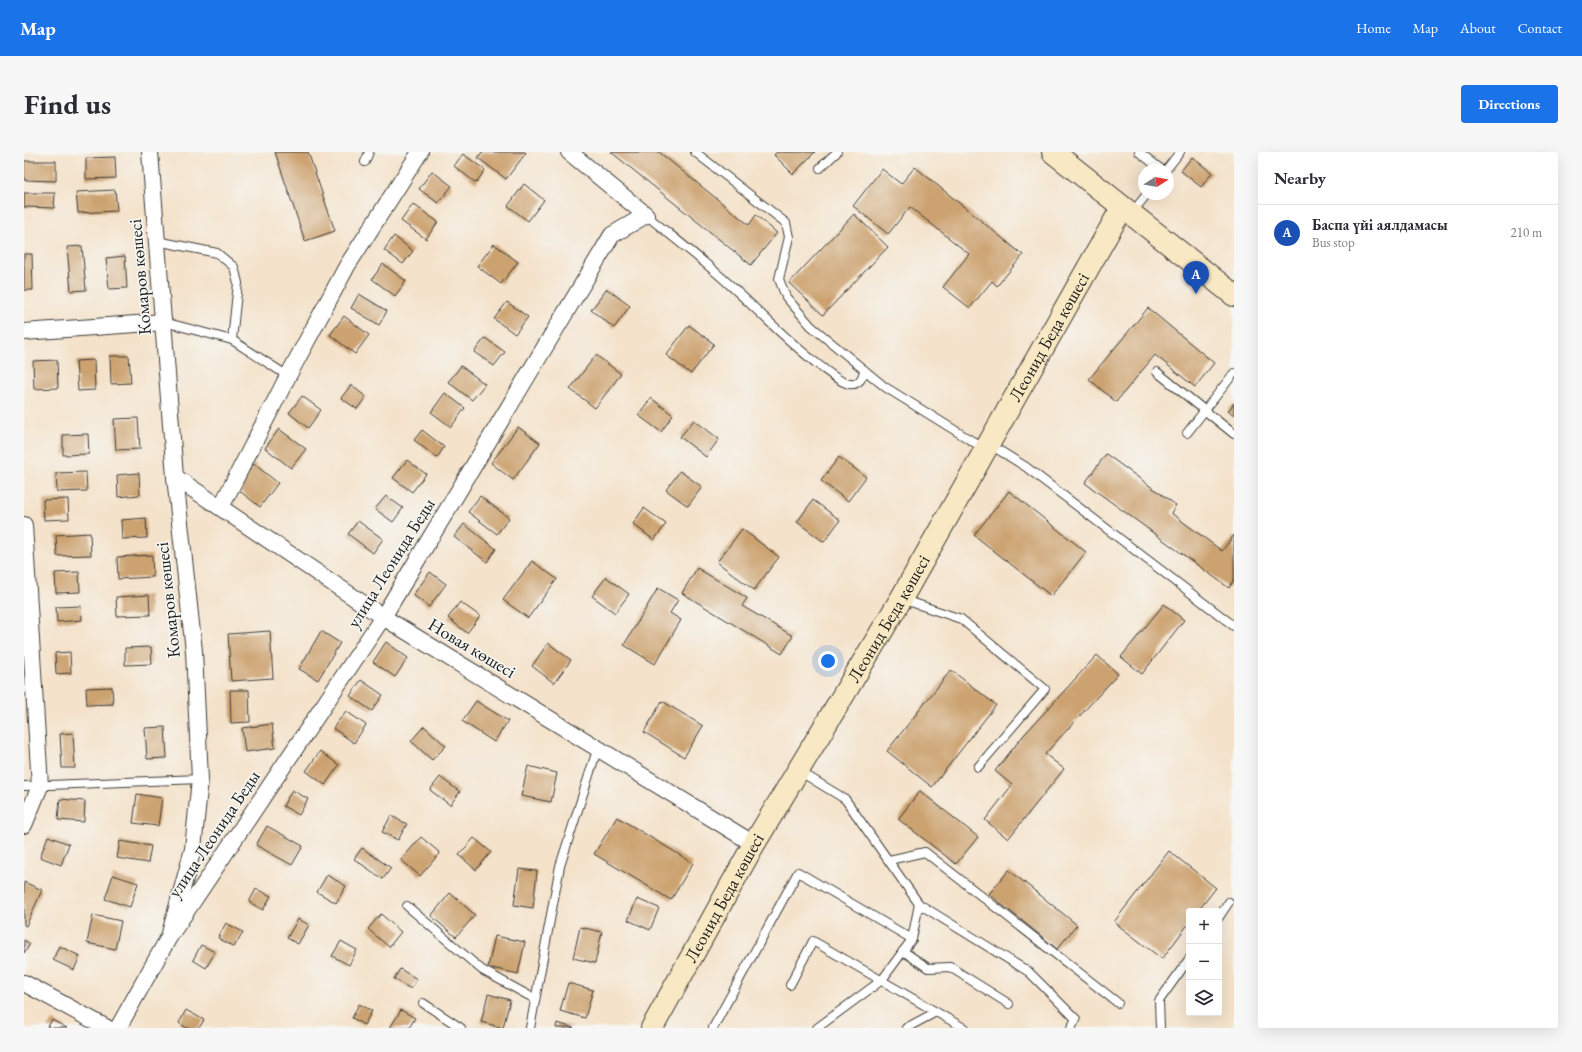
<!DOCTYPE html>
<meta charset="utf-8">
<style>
body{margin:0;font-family:"EB Garamond",serif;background:#f7f7f7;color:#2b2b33}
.controls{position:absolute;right:12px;bottom:12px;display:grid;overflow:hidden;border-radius:4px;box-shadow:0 4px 16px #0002}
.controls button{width:36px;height:36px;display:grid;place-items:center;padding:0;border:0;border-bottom:1px solid #e1e1e2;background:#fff;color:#2b2b33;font:20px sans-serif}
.compass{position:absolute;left:1114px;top:12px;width:36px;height:36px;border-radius:50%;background:#fff;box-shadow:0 4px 16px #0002;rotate:79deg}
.you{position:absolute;left:804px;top:509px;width:14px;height:14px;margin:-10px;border:3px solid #fff;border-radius:50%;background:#1a73e8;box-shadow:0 0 0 6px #1a73e833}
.badge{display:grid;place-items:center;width:26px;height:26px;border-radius:50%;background:#1a73e8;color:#fff;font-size:13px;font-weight:700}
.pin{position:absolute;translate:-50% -33px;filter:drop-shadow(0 1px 2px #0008)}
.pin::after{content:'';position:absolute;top:21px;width:14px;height:12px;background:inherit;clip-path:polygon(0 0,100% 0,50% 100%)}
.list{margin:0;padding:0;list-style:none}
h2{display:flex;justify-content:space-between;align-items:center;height:52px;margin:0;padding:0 16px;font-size:17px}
h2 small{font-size:13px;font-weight:400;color:#7c7c81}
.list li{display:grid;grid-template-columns:26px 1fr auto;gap:12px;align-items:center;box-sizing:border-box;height:56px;padding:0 16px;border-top:1px solid #e1e1e2}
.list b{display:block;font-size:15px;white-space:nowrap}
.list p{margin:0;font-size:13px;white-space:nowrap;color:#7c7c81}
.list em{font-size:13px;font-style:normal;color:#7c7c81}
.icon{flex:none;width:22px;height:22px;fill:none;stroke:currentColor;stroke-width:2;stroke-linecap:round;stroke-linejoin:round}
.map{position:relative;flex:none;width:1210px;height:876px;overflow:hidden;border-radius:4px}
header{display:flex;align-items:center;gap:24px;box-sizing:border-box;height:56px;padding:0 20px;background:#1a73e8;color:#fff}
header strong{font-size:19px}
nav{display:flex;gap:22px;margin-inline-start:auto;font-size:14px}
.intro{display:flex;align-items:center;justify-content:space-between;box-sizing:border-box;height:96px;padding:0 24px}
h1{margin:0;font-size:28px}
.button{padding:10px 18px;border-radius:4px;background:#1a73e8;color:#fff;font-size:14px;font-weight:700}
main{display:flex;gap:24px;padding:0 24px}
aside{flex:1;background:#fff;border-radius:4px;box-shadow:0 4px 16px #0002}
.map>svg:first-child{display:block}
.building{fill:#cca270}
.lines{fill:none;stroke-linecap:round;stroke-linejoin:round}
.lane-casing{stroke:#3c3a36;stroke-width:10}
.street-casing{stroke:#3c3a36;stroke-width:18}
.secondary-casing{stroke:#3c3a36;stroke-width:24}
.lane{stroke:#fff;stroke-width:8}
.street{stroke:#fff;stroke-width:16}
.secondary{stroke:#f8e8c3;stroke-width:22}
.labels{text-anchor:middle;stroke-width:3.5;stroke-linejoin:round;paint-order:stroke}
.street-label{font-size:18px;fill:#1c1c1c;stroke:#f6f6f2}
</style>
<header>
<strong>Map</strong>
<nav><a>Home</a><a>Map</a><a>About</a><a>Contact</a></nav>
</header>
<div class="intro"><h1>Find us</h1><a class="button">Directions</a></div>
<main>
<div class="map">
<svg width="1210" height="876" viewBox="0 0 1210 876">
<rect width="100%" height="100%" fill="#f6f6f2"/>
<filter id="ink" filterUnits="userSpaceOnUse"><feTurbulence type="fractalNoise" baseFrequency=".025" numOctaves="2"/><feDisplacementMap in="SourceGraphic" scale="8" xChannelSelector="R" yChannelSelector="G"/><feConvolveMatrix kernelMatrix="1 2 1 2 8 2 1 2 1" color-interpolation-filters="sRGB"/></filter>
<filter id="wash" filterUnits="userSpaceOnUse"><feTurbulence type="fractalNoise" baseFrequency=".012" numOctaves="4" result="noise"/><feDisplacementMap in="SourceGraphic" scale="16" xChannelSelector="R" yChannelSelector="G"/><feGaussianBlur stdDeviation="0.9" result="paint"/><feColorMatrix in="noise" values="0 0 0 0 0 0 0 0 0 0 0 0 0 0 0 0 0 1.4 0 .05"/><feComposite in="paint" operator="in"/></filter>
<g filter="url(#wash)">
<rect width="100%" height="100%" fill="#f4e2ca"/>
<g id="blocks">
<g class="building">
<path d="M 251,0 L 284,0 L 311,79 L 281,89 Z"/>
<path d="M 458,0 L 501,0 L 502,1 L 482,27 L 454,6 Z"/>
<path d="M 587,0 L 635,0 L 725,73 L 732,63 L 753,81 L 727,113 Z"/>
<path d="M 753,0 L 791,0 L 769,22 L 750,3 Z"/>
<path d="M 439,2 L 461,18 L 452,31 L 430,14 Z"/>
<path d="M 91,5 L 92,26 L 62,27 L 62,6 Z"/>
<path d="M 1168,5 L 1188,21 L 1177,35 L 1157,19 Z"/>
<path d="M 0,9 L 32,9 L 32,29 L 0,28 Z"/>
<path d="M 891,15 L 999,103 L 973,134 L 968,129 L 946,156 L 919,135 L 945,102 L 886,55 L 864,82 L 829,54 L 858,17 L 877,32 Z"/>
<path d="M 408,19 L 428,34 L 414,51 L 395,37 Z"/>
<path d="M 500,32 L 520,48 L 504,69 L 484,54 Z"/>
<path d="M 91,38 L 93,59 L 54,61 L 52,40 Z"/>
<path d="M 0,41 L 31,41 L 30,56 L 0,55 Z"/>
<path d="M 389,52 L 414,70 L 402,87 L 377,69 Z"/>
<path d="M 830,62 L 864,95 L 799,163 L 765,131 Z"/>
<path d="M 370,84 L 389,99 L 379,112 L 360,98 Z"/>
<path d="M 470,92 L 494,110 L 477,132 L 453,114 Z"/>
<path d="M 58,94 L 62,138 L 47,139 L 43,95 Z"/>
<path d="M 0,102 L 8,102 L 9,138 L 0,138 Z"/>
<path d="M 101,104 L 103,136 L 85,137 L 82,106 Z"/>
<path d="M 359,112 L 382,129 L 371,144 L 348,127 Z"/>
<path d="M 583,137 L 606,154 L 590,176 L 567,158 Z"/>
<path d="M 335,142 L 363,159 L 355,173 L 327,156 Z"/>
<path d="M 483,150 L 504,165 L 491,182 L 470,167 Z"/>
<path d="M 1124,156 L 1190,211 L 1171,235 L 1131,203 L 1092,250 L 1065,227 Z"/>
<path d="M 320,164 L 345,183 L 331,202 L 306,183 Z"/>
<path d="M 665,173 L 690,192 L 667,222 L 642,203 Z"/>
<path d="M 461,186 L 481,200 L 470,214 L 450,200 Z"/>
<path d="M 572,203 L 597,222 L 571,256 L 546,237 Z"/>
<path d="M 86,204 L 105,204 L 107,231 L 87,232 Z"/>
<path d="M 33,208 L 34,236 L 10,237 L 9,209 Z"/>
<path d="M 70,208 L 71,238 L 54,239 L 52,209 Z"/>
<path d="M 437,214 L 461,232 L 448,248 L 424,230 Z"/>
<path d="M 327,233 L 342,245 L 333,257 L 317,246 Z"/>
<path d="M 421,241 L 441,256 L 427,275 L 407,260 Z"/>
<path d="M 278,244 L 297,258 L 284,276 L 265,261 Z"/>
<path d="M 627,246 L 649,263 L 637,280 L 614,263 Z"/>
<path d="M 1210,251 L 1210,264 L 1204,259 Z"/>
<path d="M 114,266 L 116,297 L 92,298 L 90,267 Z"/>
<path d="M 670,268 L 695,287 L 682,305 L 656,285 Z"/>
<path d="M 494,275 L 516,291 L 489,328 L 467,311 Z"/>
<path d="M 255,277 L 282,297 L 267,316 L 241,296 Z"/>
<path d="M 398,278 L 420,295 L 413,306 L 390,288 Z"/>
<path d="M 64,282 L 65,302 L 39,303 L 39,283 Z"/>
<path d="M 1082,302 L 1152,353 L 1147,361 L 1198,399 L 1210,383 L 1210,428 L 1205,436 L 1061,331 Z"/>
<path d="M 815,305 L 842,325 L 824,349 L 797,329 Z"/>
<path d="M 383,308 L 402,322 L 388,340 L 369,326 Z"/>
<path d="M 230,312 L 254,331 L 236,355 L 212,336 Z"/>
<path d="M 656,319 L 678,335 L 664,354 L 642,338 Z"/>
<path d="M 62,320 L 63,339 L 33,340 L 32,321 Z"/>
<path d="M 115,321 L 116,343 L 94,345 L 93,323 Z"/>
<path d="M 985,339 L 1062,400 L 1027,444 L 950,383 Z"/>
<path d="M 362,344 L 379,356 L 369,370 L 351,357 Z"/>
<path d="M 456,344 L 485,366 L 473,382 L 444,360 Z"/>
<path d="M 44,347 L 45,367 L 20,368 L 19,348 Z"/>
<path d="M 789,348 L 816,368 L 800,390 L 773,370 Z"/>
<path d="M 620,356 L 642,372 L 630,388 L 609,372 Z"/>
<path d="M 122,366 L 123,386 L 98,387 L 97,368 Z"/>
<path d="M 334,369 L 359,387 L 349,401 L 324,382 Z"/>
<path d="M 440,372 L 472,397 L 463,410 L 430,385 Z"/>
<path d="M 718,377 L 755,405 L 730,438 L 693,410 Z"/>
<path d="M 66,381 L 67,403 L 33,404 L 32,383 Z"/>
<path d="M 128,403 L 129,425 L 94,427 L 93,405 Z"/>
<path d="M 508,409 L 533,427 L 504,466 L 479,448 Z"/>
<path d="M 673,416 L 723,446 L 718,454 L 769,484 L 758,502 L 658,441 Z"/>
<path d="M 55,420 L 56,440 L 32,441 L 31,421 Z"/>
<path d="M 406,420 L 422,432 L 405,455 L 389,443 Z"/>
<path d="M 582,425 L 605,442 L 591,461 L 568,444 Z"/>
<path d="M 634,436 L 654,448 L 646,461 L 657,468 L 631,512 L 600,493 Z"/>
<path d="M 125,443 L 126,463 L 93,464 L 92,445 Z"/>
<path d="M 436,450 L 456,464 L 443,481 L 424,466 Z"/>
<path d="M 1140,452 L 1160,468 L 1118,522 L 1097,505 Z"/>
<path d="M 57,454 L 58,468 L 33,470 L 32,455 Z"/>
<path d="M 246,479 L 249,526 L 207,529 L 204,482 Z"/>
<path d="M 297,479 L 316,491 L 294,528 L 275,517 Z"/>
<path d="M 362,490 L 384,506 L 371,525 L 349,510 Z"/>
<path d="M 524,491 L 547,508 L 530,531 L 508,514 Z"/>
<path d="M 127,495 L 128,512 L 101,513 L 101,496 Z"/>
<path d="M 46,500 L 47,521 L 32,522 L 31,501 Z"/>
<path d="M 1073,503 L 1094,522 L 1021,602 L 1040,617 L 984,687 L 961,668 L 988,633 L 971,619 L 999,584 Z"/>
<path d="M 927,518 L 972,553 L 908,635 L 863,599 Z"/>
<path d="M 337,528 L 359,543 L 348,559 L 326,544 Z"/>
<path d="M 88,535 L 89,552 L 63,553 L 62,536 Z"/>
<path d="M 206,538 L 225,538 L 226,570 L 207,571 Z"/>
<path d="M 452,549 L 484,569 L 470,590 L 438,569 Z"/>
<path d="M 638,549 L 679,574 L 660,605 L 620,580 Z"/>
<path d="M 322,559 L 342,573 L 330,591 L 309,576 Z"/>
<path d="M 248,572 L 251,596 L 221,600 L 218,576 Z"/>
<path d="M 400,574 L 422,594 L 408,608 L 387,589 Z"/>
<path d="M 141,575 L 143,606 L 123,607 L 121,576 Z"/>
<path d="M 49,581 L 51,616 L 38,616 L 36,582 Z"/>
<path d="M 296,599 L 315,613 L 301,633 L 282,619 Z"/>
<path d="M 504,614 L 533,621 L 527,650 L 497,644 Z"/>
<path d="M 416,625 L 436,640 L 426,653 L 406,638 Z"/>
<path d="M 268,638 L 284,647 L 275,663 L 259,654 Z"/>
<path d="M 896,639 L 954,685 L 932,712 L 874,667 Z"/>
<path d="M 113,642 L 138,646 L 134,674 L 109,671 Z"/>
<path d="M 36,647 L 61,649 L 60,670 L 34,668 Z"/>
<path d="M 367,664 L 383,672 L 374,688 L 358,680 Z"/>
<path d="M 593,665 L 669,711 L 647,748 L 570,702 Z"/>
<path d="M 243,674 L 279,694 L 268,713 L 232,693 Z"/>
<path d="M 24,684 L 45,692 L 37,713 L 16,705 Z"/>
<path d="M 397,685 L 416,701 L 396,724 L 377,708 Z"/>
<path d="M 450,686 L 467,700 L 452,718 L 435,703 Z"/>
<path d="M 96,689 L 127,694 L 124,711 L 93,706 Z"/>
<path d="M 338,696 L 367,716 L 359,727 L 330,707 Z"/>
<path d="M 1145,699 L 1192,736 L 1174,759 L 1165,759 L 1165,771 L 1138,807 L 1090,770 Z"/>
<path d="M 495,717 L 513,719 L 509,756 L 490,753 Z"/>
<path d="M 985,718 L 1053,773 L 1033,797 L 965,742 Z"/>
<path d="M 89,723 L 114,731 L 106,755 L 81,747 Z"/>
<path d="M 303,723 L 322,734 L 312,751 L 293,740 Z"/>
<path d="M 0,730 L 18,738 L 2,774 L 0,773 Z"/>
<path d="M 232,737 L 247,744 L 239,758 L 225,750 Z"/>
<path d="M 426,741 L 451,763 L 432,785 L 407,764 Z"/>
<path d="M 613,747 L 635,756 L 626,778 L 604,768 Z"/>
<path d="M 357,762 L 377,780 L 365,795 L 344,777 Z"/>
<path d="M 69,763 L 97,769 L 91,797 L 63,791 Z"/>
<path d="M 274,767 L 285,773 L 274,792 L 263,786 Z"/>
<path d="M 202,771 L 219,780 L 210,795 L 194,786 Z"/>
<path d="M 556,775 L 578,780 L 571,811 L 549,806 Z"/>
<path d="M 471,784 L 501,790 L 494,822 L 464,815 Z"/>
<path d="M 0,788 L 6,792 L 0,801 Z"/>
<path d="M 317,789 L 333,798 L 325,813 L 308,804 Z"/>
<path d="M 177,793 L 191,800 L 182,816 L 169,808 Z"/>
<path d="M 35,794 L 56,804 L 50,818 L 29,808 Z"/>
<path d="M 376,817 L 393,827 L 387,837 L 370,827 Z"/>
<path d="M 544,831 L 569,838 L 561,866 L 536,859 Z"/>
<path d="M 464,842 L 486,848 L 479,876 L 457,870 Z"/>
<path d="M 335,852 L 348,859 L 340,873 L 328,866 Z"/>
<path d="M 162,858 L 180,868 L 175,876 L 163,876 L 155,871 Z"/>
<path d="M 377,858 L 391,866 L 385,876 L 366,876 Z"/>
<path d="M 28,868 L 43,876 L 23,876 Z"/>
<path d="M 533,871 L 550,876 L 532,876 Z"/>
</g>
</g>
</g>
<g filter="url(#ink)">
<use href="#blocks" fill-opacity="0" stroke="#3c3a36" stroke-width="1"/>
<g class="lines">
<g class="lane-casing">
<g id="lane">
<path d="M 671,0 L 762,71 L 765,85 L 755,127 L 762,145 L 787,174 L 861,235 L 961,297"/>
<path d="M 1115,0 L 1138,18"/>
<path d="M 341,10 L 345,0"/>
<path d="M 796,16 L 813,0"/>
<path d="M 1142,18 L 1156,0"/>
<path d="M 1107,62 L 1123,42"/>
<path d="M 622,63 C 650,86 679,108 706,133 C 736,160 764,190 796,214 C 804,220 813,228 822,231 C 832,235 839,228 840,218"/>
<path d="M 133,89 L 193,101 L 210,115 L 214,131 L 208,188"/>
<path d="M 140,170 L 208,188 L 264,224"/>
<path d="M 1133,220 L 1210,282"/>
<path d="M 1163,281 L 1210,221"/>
<path d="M 965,292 L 1002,315 L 1210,474"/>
<path d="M 878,447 L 937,467 L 1021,537 L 954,615"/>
<path d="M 775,619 L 821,647 L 895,752 L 888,787 L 858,828 L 793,876"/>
<path d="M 0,634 L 176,627"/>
<path d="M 865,708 L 901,700 L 1094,851"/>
<path d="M 895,752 L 1005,820 L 1052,867 L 1047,876"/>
<path d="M 383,754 L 458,818 L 511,847"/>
<path d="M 1195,765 L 1205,750"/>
<path d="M 879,799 L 904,816 L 926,815 L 985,852"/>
<path d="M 766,833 L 789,789 L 940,876"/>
<path d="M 399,851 L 437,876"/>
<path d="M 506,876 L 536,714 L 574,595"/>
<path d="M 689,876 L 774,720 L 888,787"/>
<path d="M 882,876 L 912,860"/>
<path d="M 1136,876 L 1135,849 L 1165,807"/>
</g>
</g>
<g class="street-casing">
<g id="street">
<path d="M 0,180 L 140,170"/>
<path d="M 151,325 L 359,465 L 730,692"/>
<path d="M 197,355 L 264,224 L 323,114 L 396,0"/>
<path d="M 0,373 L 16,634 L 0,673"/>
<path d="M 145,785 L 359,465 L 588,83 L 622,63 L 545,0"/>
<path d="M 0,831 L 83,876"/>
<path d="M 94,876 L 145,785 L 169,697 L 176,627 L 170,499 L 151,325 L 126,0"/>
</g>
</g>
<g class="secondary-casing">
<g id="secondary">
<path d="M 1029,0 L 1210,143"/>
<path id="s1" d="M 628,876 L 730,692 L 877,447 L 1098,56"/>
</g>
</g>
<use href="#lane" class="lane"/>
<use href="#street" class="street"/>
<use href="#secondary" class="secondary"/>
</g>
</g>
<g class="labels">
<g class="street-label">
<text transform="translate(116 125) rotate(-95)" y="6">Комаров көшесі</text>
<text dy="6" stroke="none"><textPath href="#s1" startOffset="797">Леонид Беда көшесі</textPath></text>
<text transform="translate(367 411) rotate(-58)" y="6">улица Леонида Беды</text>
<text transform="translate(144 448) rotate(-96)" y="6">Комаров көшесі</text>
<text dy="6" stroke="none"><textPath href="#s1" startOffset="473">Леонид Беда көшесі</textPath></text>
<text transform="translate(448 496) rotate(31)" y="6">Новая көшесі</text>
<text transform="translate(190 682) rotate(-56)" y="6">улица Леонида Беды</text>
<text dy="6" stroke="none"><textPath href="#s1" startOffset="149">Леонид Беда көшесі</textPath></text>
</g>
</g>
</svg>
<div class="controls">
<button>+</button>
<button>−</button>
<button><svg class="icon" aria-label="layers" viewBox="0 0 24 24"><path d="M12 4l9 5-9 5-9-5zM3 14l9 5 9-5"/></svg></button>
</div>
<svg class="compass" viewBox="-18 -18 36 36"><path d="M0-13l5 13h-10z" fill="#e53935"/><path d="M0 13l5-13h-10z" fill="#7c7c81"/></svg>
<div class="you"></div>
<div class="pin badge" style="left:1172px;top:142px;background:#1a4fb4">A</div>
</div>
<aside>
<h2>Nearby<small></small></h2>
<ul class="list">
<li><span class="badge" style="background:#1a4fb4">A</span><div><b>Баспа үйі аялдамасы</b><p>Bus stop</p></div><em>210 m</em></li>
</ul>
</aside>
</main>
